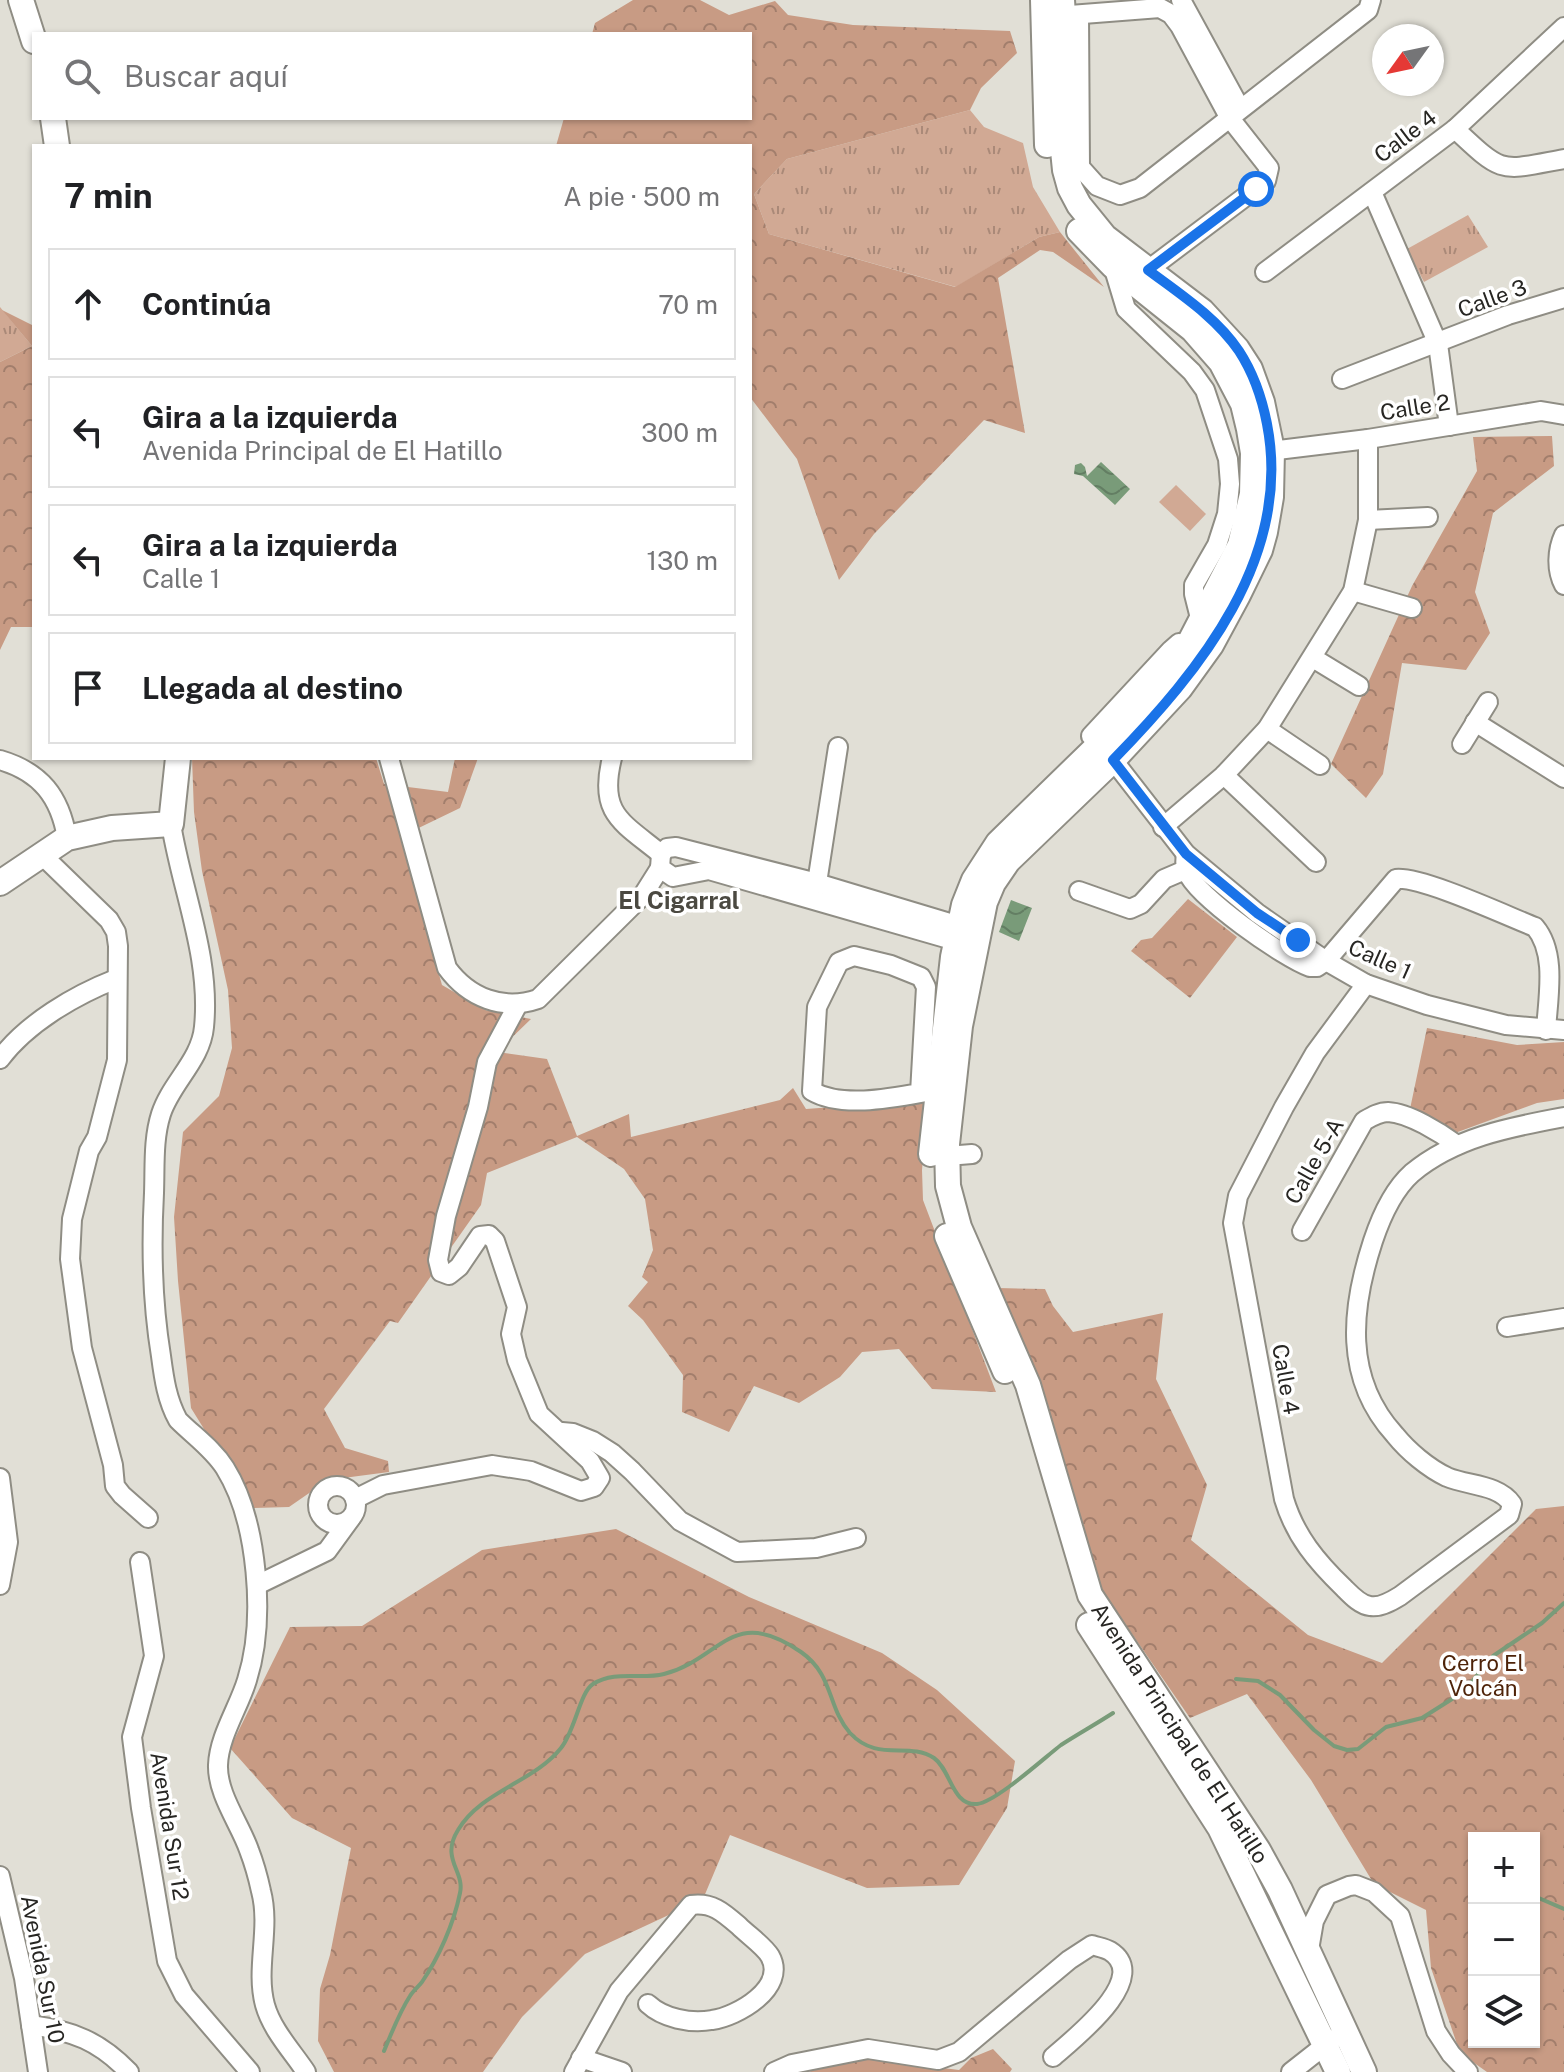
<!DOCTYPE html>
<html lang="es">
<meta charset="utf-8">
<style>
body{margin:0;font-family:"Public Sans",sans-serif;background:#f6f6f6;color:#202124}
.controls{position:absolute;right:24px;bottom:24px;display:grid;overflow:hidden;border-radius:0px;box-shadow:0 2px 6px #0004}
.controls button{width:72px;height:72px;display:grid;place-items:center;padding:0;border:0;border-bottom:2px solid #e0e0e0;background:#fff;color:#202124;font:40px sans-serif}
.compass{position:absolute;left:1372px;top:24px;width:72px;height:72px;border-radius:50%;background:#fff;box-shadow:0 2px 6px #0004;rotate:237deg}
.stop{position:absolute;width:24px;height:24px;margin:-18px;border:6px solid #1a73e8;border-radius:50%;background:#fff}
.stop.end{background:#1a73e8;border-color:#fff;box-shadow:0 2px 8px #0008}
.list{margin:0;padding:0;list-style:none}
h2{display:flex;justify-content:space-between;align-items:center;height:104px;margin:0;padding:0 32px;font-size:34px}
h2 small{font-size:26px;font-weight:400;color:#757577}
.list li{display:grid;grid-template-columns:52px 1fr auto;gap:24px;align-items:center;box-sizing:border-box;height:112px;margin:0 16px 16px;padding:0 16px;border:2px solid #e0e0e0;border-radius:0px}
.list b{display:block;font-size:30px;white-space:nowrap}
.list p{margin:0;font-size:26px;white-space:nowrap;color:#757577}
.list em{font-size:26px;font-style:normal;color:#757577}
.icon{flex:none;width:44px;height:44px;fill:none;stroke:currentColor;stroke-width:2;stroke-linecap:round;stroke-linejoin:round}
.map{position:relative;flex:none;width:1564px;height:2072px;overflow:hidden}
.search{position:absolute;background:#fff;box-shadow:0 2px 6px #0004;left:32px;top:32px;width:720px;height:88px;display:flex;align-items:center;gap:20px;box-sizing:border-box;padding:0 28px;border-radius:0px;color:#757577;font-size:30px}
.panel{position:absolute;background:#fff;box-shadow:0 2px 6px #0004;left:32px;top:144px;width:720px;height:616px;border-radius:0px}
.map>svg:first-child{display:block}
.grass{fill:url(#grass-tufts)}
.forest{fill:url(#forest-crowns);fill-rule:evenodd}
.park{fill:#d1a994}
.water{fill:url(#water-waves)}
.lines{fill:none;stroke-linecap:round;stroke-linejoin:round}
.stream{stroke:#799b79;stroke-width:4}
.minor-casing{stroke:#8f8d84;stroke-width:22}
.major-casing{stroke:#8f8d84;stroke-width:28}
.minor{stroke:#fff;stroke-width:18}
.major{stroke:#fff;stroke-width:24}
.route{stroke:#1a73e8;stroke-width:10}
.labels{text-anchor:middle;stroke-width:7;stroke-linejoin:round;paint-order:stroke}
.street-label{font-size:22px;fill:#272623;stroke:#fff}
.park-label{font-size:22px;fill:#4e2309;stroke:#fff}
.neighbourhood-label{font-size:24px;font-weight:bold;fill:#4b4941;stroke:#fff}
</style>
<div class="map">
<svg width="1564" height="2072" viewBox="0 0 1564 2072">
<defs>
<pattern id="grass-tufts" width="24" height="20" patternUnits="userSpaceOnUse" patternTransform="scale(2)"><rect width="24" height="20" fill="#d1a994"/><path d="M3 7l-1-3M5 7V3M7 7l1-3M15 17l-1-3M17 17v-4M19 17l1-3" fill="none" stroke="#aa8978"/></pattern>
<pattern id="forest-crowns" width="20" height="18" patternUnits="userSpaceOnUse" patternTransform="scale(2)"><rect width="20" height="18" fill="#c89b84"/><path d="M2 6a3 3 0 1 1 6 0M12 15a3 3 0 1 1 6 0" fill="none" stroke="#a27e6c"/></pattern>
<pattern id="water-waves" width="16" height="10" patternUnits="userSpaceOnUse" patternTransform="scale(2)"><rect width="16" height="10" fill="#799b79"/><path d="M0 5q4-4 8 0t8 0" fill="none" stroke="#637e63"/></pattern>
</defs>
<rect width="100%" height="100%" fill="#e1dfd6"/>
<g class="grass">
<path d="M 970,110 L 984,127 L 1023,143 L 1033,187 L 1060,232 L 1039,237 L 956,287 L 769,234 L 754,194 L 787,159 Z"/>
<path d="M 1468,215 L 1488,247 L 1424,282 L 1407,249 Z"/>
<path d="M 0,307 L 32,346 L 0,362 Z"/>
</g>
<g class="forest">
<path d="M 633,0 L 700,0 L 729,15 L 775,1 L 788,15 L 853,25 L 1010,31 L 1017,53 L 981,88 L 970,110 L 787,159 L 754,194 L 769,234 L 955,287 L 1039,237 L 1060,232 L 1104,287 L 1053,252 L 1040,250 L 998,278 L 1025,433 L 984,420 L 874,534 L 839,580 L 797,459 L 750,397 L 750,146 L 556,146 L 564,118 L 750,118 L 750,34 L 592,34 L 595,23 Z"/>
<path d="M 2,310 L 34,326 L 34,627 L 11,627 L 0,650 L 0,362 L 32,346 Z"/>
<path d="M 1552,436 L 1554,466 L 1493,513 L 1475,592 L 1490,633 L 1466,670 L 1402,663 L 1383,774 L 1366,798 L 1331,764 L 1412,586 L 1477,471 L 1473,437 Z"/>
<path d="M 192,758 L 376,758 L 384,784 L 448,792 L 455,758 L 478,758 L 460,808 L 400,837 L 442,985 L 485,1010 L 531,1019 L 497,1052 L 547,1059 L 577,1136 L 629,1114 L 631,1137 L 780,1100 L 793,1088 L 806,1109 L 928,1100 L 922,1170 L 923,1200 L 996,1392 L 932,1389 L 899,1349 L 862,1352 L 840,1377 L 799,1403 L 754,1386 L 729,1432 L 682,1412 L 683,1375 L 643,1320 L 628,1306 L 648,1282 L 642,1277 L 653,1250 L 645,1199 L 624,1169 L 577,1137 L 487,1173 L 481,1205 L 398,1323 L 390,1321 L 324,1409 L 345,1448 L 388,1461 L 389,1472 L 328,1480 L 289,1507 L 253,1508 L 191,1408 L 178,1281 L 174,1217 L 183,1132 L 219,1096 L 232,1048 L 228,990 L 202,871 L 194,812 Z"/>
<path d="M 1188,899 L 1237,937 L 1190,998 L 1131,951 L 1141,940 L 1152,938 Z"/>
<path d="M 1427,1028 L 1517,1045 L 1564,1042 L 1564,1099 L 1537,1103 L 1455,1133 L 1410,1109 Z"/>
<path d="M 998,1288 L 1045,1289 L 1053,1306 L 1073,1332 L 1163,1313 L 1156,1379 L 1207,1485 L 1191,1540 L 1308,1635 L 1382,1663 L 1536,1509 L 1564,1506 L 1564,2072 L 1487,2072 L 1460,2053 L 1431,1968 L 1426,1910 L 1374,1884 L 1311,1780 L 1247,1694 L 1190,1718 L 1101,1589 L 1058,1439 ZM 1474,1838 L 1534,1838 L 1534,2042 L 1474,2042 Z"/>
<path d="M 616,1529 L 749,1597 L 882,1653 L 937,1690 L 1015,1761 L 1007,1808 L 959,1885 L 867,1888 L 730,1835 L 703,1899 L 585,1954 L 522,2017 L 483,2072 L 334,2072 L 318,2041 L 320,1989 L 330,1955 L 351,1848 L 292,1818 L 230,1748 L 290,1627 L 362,1626 L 482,1550 Z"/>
<path d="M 993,2049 L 1012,2069 L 1010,2072 L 808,2072 L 870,2054 L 903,2063 L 959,2070 L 971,2058 Z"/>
</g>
<path class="park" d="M 1176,485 L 1206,514 L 1190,531 L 1159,502 Z"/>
<g class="water">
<path d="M 1101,462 L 1130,489 L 1115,505 L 1083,476 L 1074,474 L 1075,465 L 1081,463 L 1085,467 L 1087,476 Z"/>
<path d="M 1011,900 L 1032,908 L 1019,941 L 999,932 Z"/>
</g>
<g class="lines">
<g class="stream">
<path d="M 1236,1679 L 1258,1681 L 1280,1695 L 1314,1730 L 1334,1746 L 1347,1750 L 1358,1749 L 1386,1727 L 1422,1718 L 1452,1699 L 1470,1684 L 1493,1656 L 1542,1623 L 1564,1603"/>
<path d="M 1534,1896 L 1564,1909"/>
<path d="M 384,2051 C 392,2032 399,2013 410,1996 C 413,1991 418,1987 422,1982 C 439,1957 454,1923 460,1893 C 465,1871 440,1859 458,1830 C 481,1791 534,1782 561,1748 C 575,1731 580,1692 593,1684 C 616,1670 640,1680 664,1674 C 722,1659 731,1604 801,1652 C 834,1675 827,1707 850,1733 C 878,1763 908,1741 934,1758 C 951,1770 952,1806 977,1804 C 996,1802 1044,1758 1061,1745 C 1078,1734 1096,1724 1113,1713"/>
</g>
<g class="minor-casing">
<g id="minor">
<path d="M 1181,0 L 1240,108"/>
<path d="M 1070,15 L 1160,8 L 1171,14 L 1180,26 L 1229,117 L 1269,168 L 1266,181 L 1148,270"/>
<path d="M 1079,15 L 1080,167 L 1097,186 L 1120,195 L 1140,188 L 1368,10 L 1371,0"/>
<path d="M 1455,129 C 1504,175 1499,171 1564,159"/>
<path d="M 1372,192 L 1438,344 L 1449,426"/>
<path d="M 1113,266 L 1126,309 L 1192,372 L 1205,390 L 1228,459 L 1230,484 L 1227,514 L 1217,545 L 1194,585 L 1194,594 L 1201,622"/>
<path d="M 1265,272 L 1455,129 L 1564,27"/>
<path d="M 1342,379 L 1508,315 L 1564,298"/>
<path d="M 1262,452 L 1368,439 L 1541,411 L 1564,415"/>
<path d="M 1368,520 L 1428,517"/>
<path d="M 1564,535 C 1557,550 1556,570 1564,585"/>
<path d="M 1353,591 L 1412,608"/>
<path d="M 1313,658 L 1359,686"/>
<path d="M 1475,722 L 1564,778"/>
<path d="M 1267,729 L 1320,765"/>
<path d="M 1091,736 L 1171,650 L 1179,643 L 1189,645"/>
<path d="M 1462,744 L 1488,702"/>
<path d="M 1106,751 L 1186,854 L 1257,913 L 1326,961 L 1366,984 L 1427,1005 L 1506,1025 L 1564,1030"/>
<path d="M 389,758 L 447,968 C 469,998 503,1011 538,999 L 643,895 L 660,868"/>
<path d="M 612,758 C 598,814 622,822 661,854"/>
<path d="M 0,760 C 41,772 60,797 67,838"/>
<path d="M 1224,775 L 1316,862"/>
<path d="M 171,824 C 182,892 211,957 204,1027 C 201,1060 171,1083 161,1114 C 153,1139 155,1166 154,1193 C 151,1248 152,1301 161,1356 C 164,1379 167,1400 178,1420 C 194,1436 213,1449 225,1468 C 258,1521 266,1620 247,1680 C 239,1707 219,1736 218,1765 C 217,1794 240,1824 249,1850 C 254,1863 258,1877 261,1891 C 271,1929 255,1968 265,2005 C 272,2030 292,2051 306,2072"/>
<path d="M 1163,827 L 1224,775 L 1267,729 L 1353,591 L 1368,520 L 1368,439"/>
<path d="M 41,854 L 109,920 L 116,932 L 118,946 L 117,1060 L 97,1137 L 89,1151 L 72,1219 L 70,1259 L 82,1348 L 113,1465 L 115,1486 L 122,1495 L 148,1518"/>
<path d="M 661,854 L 660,868 L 673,877 L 709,870 L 956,941 L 966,940"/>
<path d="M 661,854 L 667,848 L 676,847 L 817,883 L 960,926 L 970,934"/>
<path d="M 1186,854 C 1185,860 1185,867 1187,872 C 1197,897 1284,958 1310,967 L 1317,967 L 1326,961 L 1396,879 C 1421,876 1507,916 1535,927 C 1557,953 1548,997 1546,1030"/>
<path d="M 817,883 L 838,747"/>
<path d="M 1079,891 L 1130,909 L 1141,904 L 1164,879 L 1185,870"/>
<path d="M 1366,984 L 1315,1053 L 1284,1107 L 1238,1196 L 1233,1223 L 1284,1499 C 1295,1536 1317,1562 1344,1588 C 1351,1595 1360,1605 1370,1606 C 1380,1608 1392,1601 1400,1596 L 1509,1515 L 1512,1504 C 1498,1484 1468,1486 1447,1477 C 1428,1468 1408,1451 1395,1435 C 1343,1378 1351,1308 1373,1241 C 1381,1217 1393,1190 1412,1173 C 1455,1137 1511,1127 1564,1117"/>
<path d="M 0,1059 C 27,1023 75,995 116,979"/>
<path d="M 920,1093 L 926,987 L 921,977 L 891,965 L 854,956 L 839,962 L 817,1007 L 812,1091 C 844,1110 901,1096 937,1090"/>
<path d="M 947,1156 L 972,1154"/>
<path d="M 1302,1231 L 1364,1121 C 1371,1117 1379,1112 1388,1112 C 1409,1113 1441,1133 1457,1145"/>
<path d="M 1507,1327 L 1564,1318"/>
<path d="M 562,1432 L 573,1433 L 593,1441 L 612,1453 L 632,1471 L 680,1521 L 737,1552 L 816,1548 L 856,1538"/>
<path d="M 0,1478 L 8,1542 L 0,1585"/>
<circle cx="337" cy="1505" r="19"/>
<path d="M 355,1499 L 383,1485 L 492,1465 L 531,1471 L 581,1491 L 594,1487 L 600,1478 L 590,1461 L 539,1414 L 517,1360 L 511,1334 L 517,1307 L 495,1241 L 489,1235 L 480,1236 L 459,1267 L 449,1275 L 441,1272 L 438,1260 L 446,1216 L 478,1107 L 487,1062 L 517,1006"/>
<path d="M 140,1562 L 154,1656 L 132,1737 L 141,1808 L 167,1961 L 184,1995 L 250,2072"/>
<path d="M 257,1585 L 327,1551 L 351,1518"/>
<path d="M 0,1876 L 24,1978 L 38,2072"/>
<path d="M 1309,1950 L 1314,1921 L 1327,1895 L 1349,1886 L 1356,1885 L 1374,1892 L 1400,1916 L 1436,2031 L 1451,2054 L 1468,2072"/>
<path d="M 31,2025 C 73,2031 99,2041 129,2072"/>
<path d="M 581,2058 L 622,2072"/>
<path d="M 574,2072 L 619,1991 L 691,1905 C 712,1902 723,1912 739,1926 C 748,1935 764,1946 770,1956 C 788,1988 736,2017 712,2020 C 690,2024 663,2018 648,2004"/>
<path d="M 774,2072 L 792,2064 L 868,2049 L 938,2060 L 959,2052 L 1069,1960 L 1092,1945 C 1098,1947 1105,1948 1110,1951 C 1153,1978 1072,2040 1053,2057"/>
<path d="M 1291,2072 L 1333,2039"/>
</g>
</g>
<g class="major-casing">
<g id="major">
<path d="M 21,0 L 34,41"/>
<path d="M 1043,0 L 1047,145"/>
<path d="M 1062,0 L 1064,31 L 1061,131 L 1065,170 L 1070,188 L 1079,205 L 1105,237 L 1202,311 L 1237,349 L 1250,369 L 1262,402 L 1272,450 L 1271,497 L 1265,532 L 1260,550 L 1238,595 L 1211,645 L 1180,688 L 1113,760 L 1008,861 L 993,883 L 985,902 L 960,1026 L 947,1144 L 948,1186 L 959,1227 L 1028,1385 L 1090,1595 L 1258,1850 L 1280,1890 L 1364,2072"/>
<path d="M 53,118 L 57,146"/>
<path d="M 0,883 L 67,838 L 112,828 L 171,824 L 178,758"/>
<path d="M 931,1154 L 953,957 L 964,905 L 974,880 L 998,843 L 1146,699 L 1182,657 L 1240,545 L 1252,494 L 1253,453 L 1249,429 L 1243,404 L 1221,362 L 1193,330 L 1113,266 L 1079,231"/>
<path d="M 947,1236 L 1005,1371"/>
<path d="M 1089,1625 L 1220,1828 L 1338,2072"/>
</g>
</g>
<use href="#minor" class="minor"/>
<use href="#major" class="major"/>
</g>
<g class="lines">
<path class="route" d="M 1256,189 L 1148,270 C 1180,294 1216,317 1239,351 C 1254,374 1262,398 1267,424 C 1293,557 1200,671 1113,760 L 1186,854 L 1257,913 L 1298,940"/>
</g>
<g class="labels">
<g class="street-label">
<text transform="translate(1405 136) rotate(-37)" y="8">Calle 4</text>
<text transform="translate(1492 298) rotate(-20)" y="8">Calle 3</text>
<text transform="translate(1415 407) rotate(-9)" y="8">Calle 2</text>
<text transform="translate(1380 959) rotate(24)" y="8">Calle 1</text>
<text transform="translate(1314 1161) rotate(-60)" y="8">Calle 5-A</text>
<text transform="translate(1286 1379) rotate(80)" y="8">Calle 4</text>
<text transform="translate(1180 1733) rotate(57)" y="8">Avenida Principal de El Hatillo</text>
<text transform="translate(170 1826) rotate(81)" y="8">Avenida Sur 12</text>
<text transform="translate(43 1969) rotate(79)" y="8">Avenida Sur 10</text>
</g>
<g class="park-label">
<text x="1483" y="1671">Cerro El<tspan x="1483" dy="25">Volcán</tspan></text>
</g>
<g class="neighbourhood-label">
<text x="679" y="909">El Cigarral</text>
</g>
</g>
</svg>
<div class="controls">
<button>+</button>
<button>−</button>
<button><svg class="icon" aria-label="layers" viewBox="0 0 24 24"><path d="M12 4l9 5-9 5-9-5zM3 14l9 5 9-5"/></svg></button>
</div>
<svg class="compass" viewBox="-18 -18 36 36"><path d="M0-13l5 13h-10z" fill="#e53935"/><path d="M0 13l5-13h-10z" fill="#757577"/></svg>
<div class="stop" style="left:1256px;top:189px"></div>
<div class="stop end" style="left:1298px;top:940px"></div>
<div class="search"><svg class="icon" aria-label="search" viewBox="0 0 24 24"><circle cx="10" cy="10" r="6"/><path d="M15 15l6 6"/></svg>Buscar aquí</div>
<section class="panel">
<h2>7 min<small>A pie · 500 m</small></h2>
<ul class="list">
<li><svg class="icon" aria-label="ahead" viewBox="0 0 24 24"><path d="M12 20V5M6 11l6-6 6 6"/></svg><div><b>Continúa</b></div><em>70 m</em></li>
<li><svg class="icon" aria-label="left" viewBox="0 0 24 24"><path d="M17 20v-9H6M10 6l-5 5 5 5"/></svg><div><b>Gira a la izquierda</b><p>Avenida Principal de El Hatillo</p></div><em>300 m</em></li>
<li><svg class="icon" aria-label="left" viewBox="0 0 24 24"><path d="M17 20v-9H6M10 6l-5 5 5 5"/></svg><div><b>Gira a la izquierda</b><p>Calle 1</p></div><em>130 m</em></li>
<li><svg class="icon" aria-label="arrive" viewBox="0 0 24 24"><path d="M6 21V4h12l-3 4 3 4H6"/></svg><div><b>Llegada al destino</b></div></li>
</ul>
</section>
</div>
